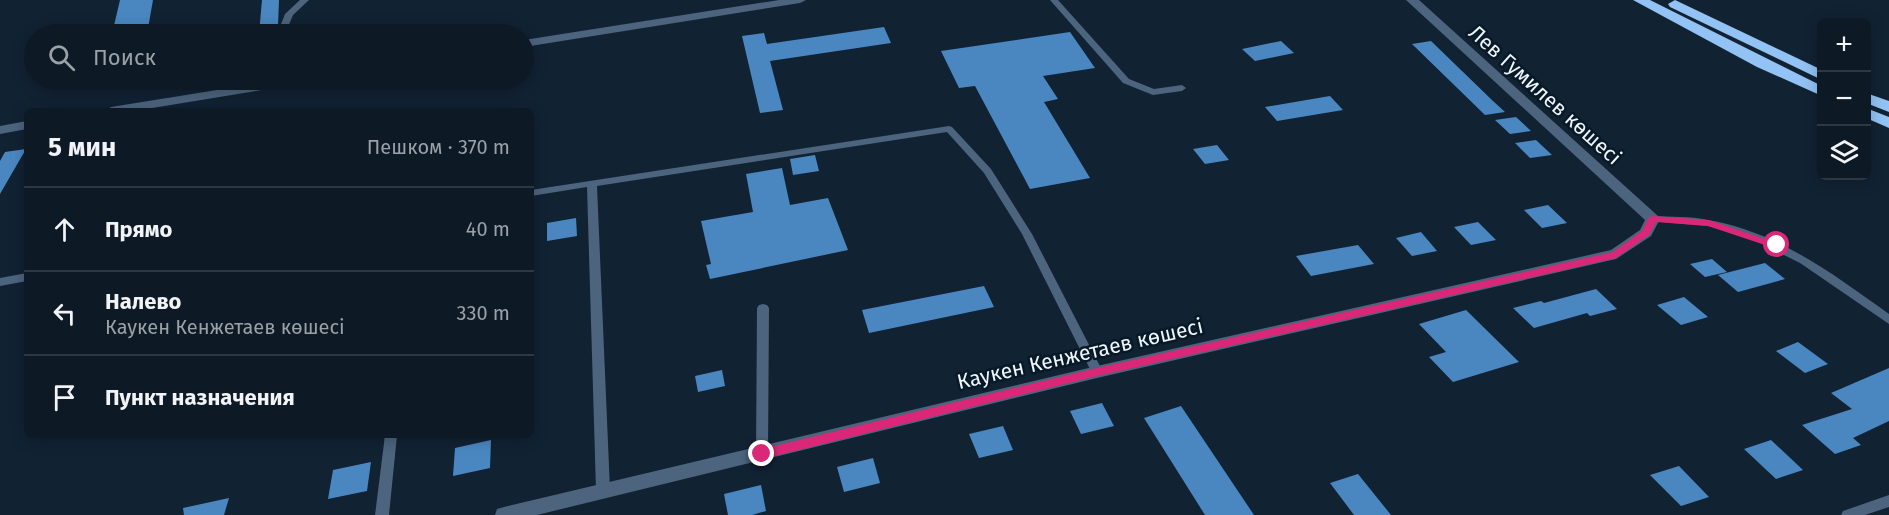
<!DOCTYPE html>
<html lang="ru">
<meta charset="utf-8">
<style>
body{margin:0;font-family:"Fira Sans",sans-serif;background:#16232e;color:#f1f3f6}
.controls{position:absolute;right:18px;top:18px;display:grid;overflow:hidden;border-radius:9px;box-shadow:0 3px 15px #0003}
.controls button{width:54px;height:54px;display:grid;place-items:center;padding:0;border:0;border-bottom:2px solid #2d3843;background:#0d1a26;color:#f1f3f6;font:30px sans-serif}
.stop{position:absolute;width:18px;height:18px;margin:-14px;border:4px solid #db2777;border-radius:50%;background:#fff}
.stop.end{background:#db2777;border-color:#fff;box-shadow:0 2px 6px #0008}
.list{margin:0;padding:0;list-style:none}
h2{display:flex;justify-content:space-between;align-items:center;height:78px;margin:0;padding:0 24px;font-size:26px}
h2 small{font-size:20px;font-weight:400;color:#9aa1a7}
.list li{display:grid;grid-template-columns:39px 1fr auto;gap:18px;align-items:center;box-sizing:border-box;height:84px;padding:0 24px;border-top:2px solid #2d3843}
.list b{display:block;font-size:22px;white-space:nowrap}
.list p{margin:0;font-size:20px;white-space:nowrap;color:#9aa1a7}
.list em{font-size:20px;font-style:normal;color:#9aa1a7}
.icon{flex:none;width:33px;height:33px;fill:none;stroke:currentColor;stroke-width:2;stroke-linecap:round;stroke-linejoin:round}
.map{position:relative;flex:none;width:1889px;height:515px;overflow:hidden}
.search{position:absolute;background:#0d1a26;box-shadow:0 3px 15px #0003;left:24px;top:24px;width:510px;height:66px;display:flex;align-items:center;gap:15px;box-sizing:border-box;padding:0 21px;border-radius:33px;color:#9aa1a7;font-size:22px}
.panel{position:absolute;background:#0d1a26;box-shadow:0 3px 15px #0003;left:24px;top:108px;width:510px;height:330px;border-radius:9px}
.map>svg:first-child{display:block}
.building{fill:#4a87c1}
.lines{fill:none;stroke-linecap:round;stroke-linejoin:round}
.lane{fill:#4c647d;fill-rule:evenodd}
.street{fill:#4c647d;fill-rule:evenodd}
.highway{fill:#92c3f4;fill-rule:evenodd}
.route{fill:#db2777}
.labels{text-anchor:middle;stroke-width:5;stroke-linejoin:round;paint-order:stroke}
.street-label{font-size:21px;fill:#eff6fd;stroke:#081928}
</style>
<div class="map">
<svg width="1889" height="515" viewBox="0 0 1889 515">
<rect width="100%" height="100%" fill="#123"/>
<g class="building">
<path d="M 120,0 L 153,0 L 147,34 L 112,34 Z"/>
<path d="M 262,0 L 279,0 L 278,26 L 276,32 L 259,34 Z"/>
<path d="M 884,27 L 891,43 L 770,61 L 783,110 L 760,113 L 742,36 L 764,33 L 767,44 Z"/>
<path d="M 1070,32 L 1095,68 L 1043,76 L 1058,99 L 1044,102 L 1090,178 L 1030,189 L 975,86 L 959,88 L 941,51 Z"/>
<path d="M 1281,41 L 1294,53 L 1255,61 L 1242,49 Z"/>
<path d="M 1431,41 L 1493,101 L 1505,112 L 1485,115 L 1412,44 Z"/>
<path d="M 1330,96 L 1343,110 L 1277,121 L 1265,107 Z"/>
<path d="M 1516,117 L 1531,131 L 1510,134 L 1495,120 Z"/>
<path d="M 1536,140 L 1552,155 L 1530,158 L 1515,143 Z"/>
<path d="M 1217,145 L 1229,160 L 1205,164 L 1193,149 Z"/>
<path d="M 26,149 L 0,194 L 0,161 L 5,152 Z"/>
<path d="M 815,155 L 819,171 L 793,175 L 790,159 Z"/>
<path d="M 782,168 L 790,205 L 828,198 L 848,250 L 710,279 L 706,265 L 711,264 L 701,221 L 753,212 L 746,174 Z"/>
<path d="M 1548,205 L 1567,223 L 1542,228 L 1524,210 Z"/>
<path d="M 576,218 L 577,236 L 547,241 L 547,223 Z"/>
<path d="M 1478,222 L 1496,240 L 1471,245 L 1454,227 Z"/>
<path d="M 1421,232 L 1437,251 L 1412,256 L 1396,238 Z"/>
<path d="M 1358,245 L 1374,264 L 1311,276 L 1296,256 Z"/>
<path d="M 1712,259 L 1727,272 L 1705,277 L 1690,264 Z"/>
<path d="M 1765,263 L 1785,279 L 1738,292 L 1718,275 Z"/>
<path d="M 984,286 L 994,307 L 869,333 L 862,310 Z"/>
<path d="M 1596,289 L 1617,309 L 1590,316 L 1587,313 L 1534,328 L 1513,308 L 1541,301 L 1544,303 Z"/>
<path d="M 1684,297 L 1708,317 L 1681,325 L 1657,305 Z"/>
<path d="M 1466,310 L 1519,362 L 1453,382 L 1429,357 L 1446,352 L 1419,324 Z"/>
<path d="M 1798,342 L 1828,364 L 1805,373 L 1776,351 Z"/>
<path d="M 1889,368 L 1889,421 L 1853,438 L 1861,445 L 1835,454 L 1802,425 L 1852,409 L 1831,393 Z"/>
<path d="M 722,370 L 725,386 L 698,392 L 695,376 Z"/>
<path d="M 1102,403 L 1114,426 L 1081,434 L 1070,411 Z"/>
<path d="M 1181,406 L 1254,515 L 1205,515 L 1144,418 Z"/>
<path d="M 1003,426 L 1013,450 L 979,458 L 969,434 Z"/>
<path d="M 491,440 L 490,468 L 453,476 L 455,448 Z"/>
<path d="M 1771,440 L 1803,470 L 1776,479 L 1744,449 Z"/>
<path d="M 873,458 L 880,483 L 844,492 L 837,467 Z"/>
<path d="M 371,462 L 367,491 L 328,499 L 333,470 Z"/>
<path d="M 1679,466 L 1709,497 L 1681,506 L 1650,475 Z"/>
<path d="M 1358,474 L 1391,515 L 1354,515 L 1330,483 Z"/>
<path d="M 761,485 L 766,511 L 752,515 L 728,515 L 724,494 Z"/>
<path d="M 229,498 L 224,515 L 184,515 L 183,508 Z"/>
</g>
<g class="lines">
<g class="lane">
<path d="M 300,0 L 309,0 L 293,15 L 285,34 L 277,34 L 285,14 Z"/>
<path d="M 1050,0 L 1058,0 L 1129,79 L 1154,89 L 1182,85 L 1186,88 L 1182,91 L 1153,95 L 1123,83 Z"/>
<path d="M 949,126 L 952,127 L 991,169 L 1032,234 L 1103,372 L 1101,375 L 1093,375 L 1022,234 L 984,173 L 947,132 L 597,186 L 610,490 L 608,494 L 603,495 L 598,494 L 596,490 L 587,187 L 531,196 L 531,190 Z"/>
<path d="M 1653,216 C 1671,217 1690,216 1708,220 C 1778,232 1833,274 1889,314 L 1889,324 L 1800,263 L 1754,240 L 1731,232 L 1708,226 L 1649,221 L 1648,219 Z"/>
<path d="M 27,273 L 27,281 L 0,286 L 0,278 Z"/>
<path d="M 763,304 L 767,305 L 769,308 L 768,454 L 766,458 L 762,459 L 758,458 L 756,454 L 757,308 L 759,305 Z"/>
<path d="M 385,435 L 397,435 L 389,515 L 375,515 Z"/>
<path d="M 1889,495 L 1889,507 L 1865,515 L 1841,515 L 1843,511 Z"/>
</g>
<g class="street">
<path d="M 779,0 L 806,0 L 800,3 L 524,47 L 524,40 Z"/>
<path d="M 1406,0 L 1419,0 L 1658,216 L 1660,219 L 1651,236 L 1616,259 L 1097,378 L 537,515 L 495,515 L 497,509 L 504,507 L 1097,366 L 1611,250 L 1640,230 L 1645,220 Z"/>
<path d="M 279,80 L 304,80 L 298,84 L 134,111 L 105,111 L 111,107 Z"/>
<path d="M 27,121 L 27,129 L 0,134 L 0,126 Z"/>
</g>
<g class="highway">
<path d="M 1633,0 L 1650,0 L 1822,86 L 1822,96 L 1757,67 Z"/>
<path d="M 1675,0 L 1822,70 L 1822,80 L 1670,7 L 1668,4 Z"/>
<path d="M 1866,93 L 1889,101 L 1889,112 L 1866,103 Z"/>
<path d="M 1866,108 L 1889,117 L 1889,128 L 1866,118 Z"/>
</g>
</g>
<path class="route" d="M 1653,216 L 1709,220 L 1782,245 L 1777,249 L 1708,226 L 1656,222 L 1649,235 L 1616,258 L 1097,376 L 762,459 L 756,454 L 762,449 L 1097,368 L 1613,252 L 1642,231 L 1649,217 Z"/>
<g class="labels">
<g class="street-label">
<text transform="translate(1545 95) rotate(42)" y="7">Лев Гумилев көшесі</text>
<text transform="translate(1080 354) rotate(-13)" y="7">Каукен Кенжетаев көшесі</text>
</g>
</g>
</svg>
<div class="controls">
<button>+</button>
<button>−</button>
<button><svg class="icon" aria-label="layers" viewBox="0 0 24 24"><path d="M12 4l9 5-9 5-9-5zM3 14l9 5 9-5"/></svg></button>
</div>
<div class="stop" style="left:1777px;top:245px"></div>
<div class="stop end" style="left:762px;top:454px"></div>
<div class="search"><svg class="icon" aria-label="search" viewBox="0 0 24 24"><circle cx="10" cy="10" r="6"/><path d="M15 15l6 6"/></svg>Поиск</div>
<section class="panel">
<h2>5 мин<small>Пешком · 370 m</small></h2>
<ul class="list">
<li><svg class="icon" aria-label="ahead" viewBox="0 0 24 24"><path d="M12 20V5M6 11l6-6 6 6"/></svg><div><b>Прямо</b></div><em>40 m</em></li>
<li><svg class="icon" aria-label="left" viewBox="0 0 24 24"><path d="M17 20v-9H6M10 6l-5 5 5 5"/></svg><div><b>Налево</b><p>Каукен Кенжетаев көшесі</p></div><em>330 m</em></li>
<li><svg class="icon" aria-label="arrive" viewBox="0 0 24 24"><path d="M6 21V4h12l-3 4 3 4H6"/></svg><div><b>Пункт назначения</b></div></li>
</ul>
</section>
</div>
